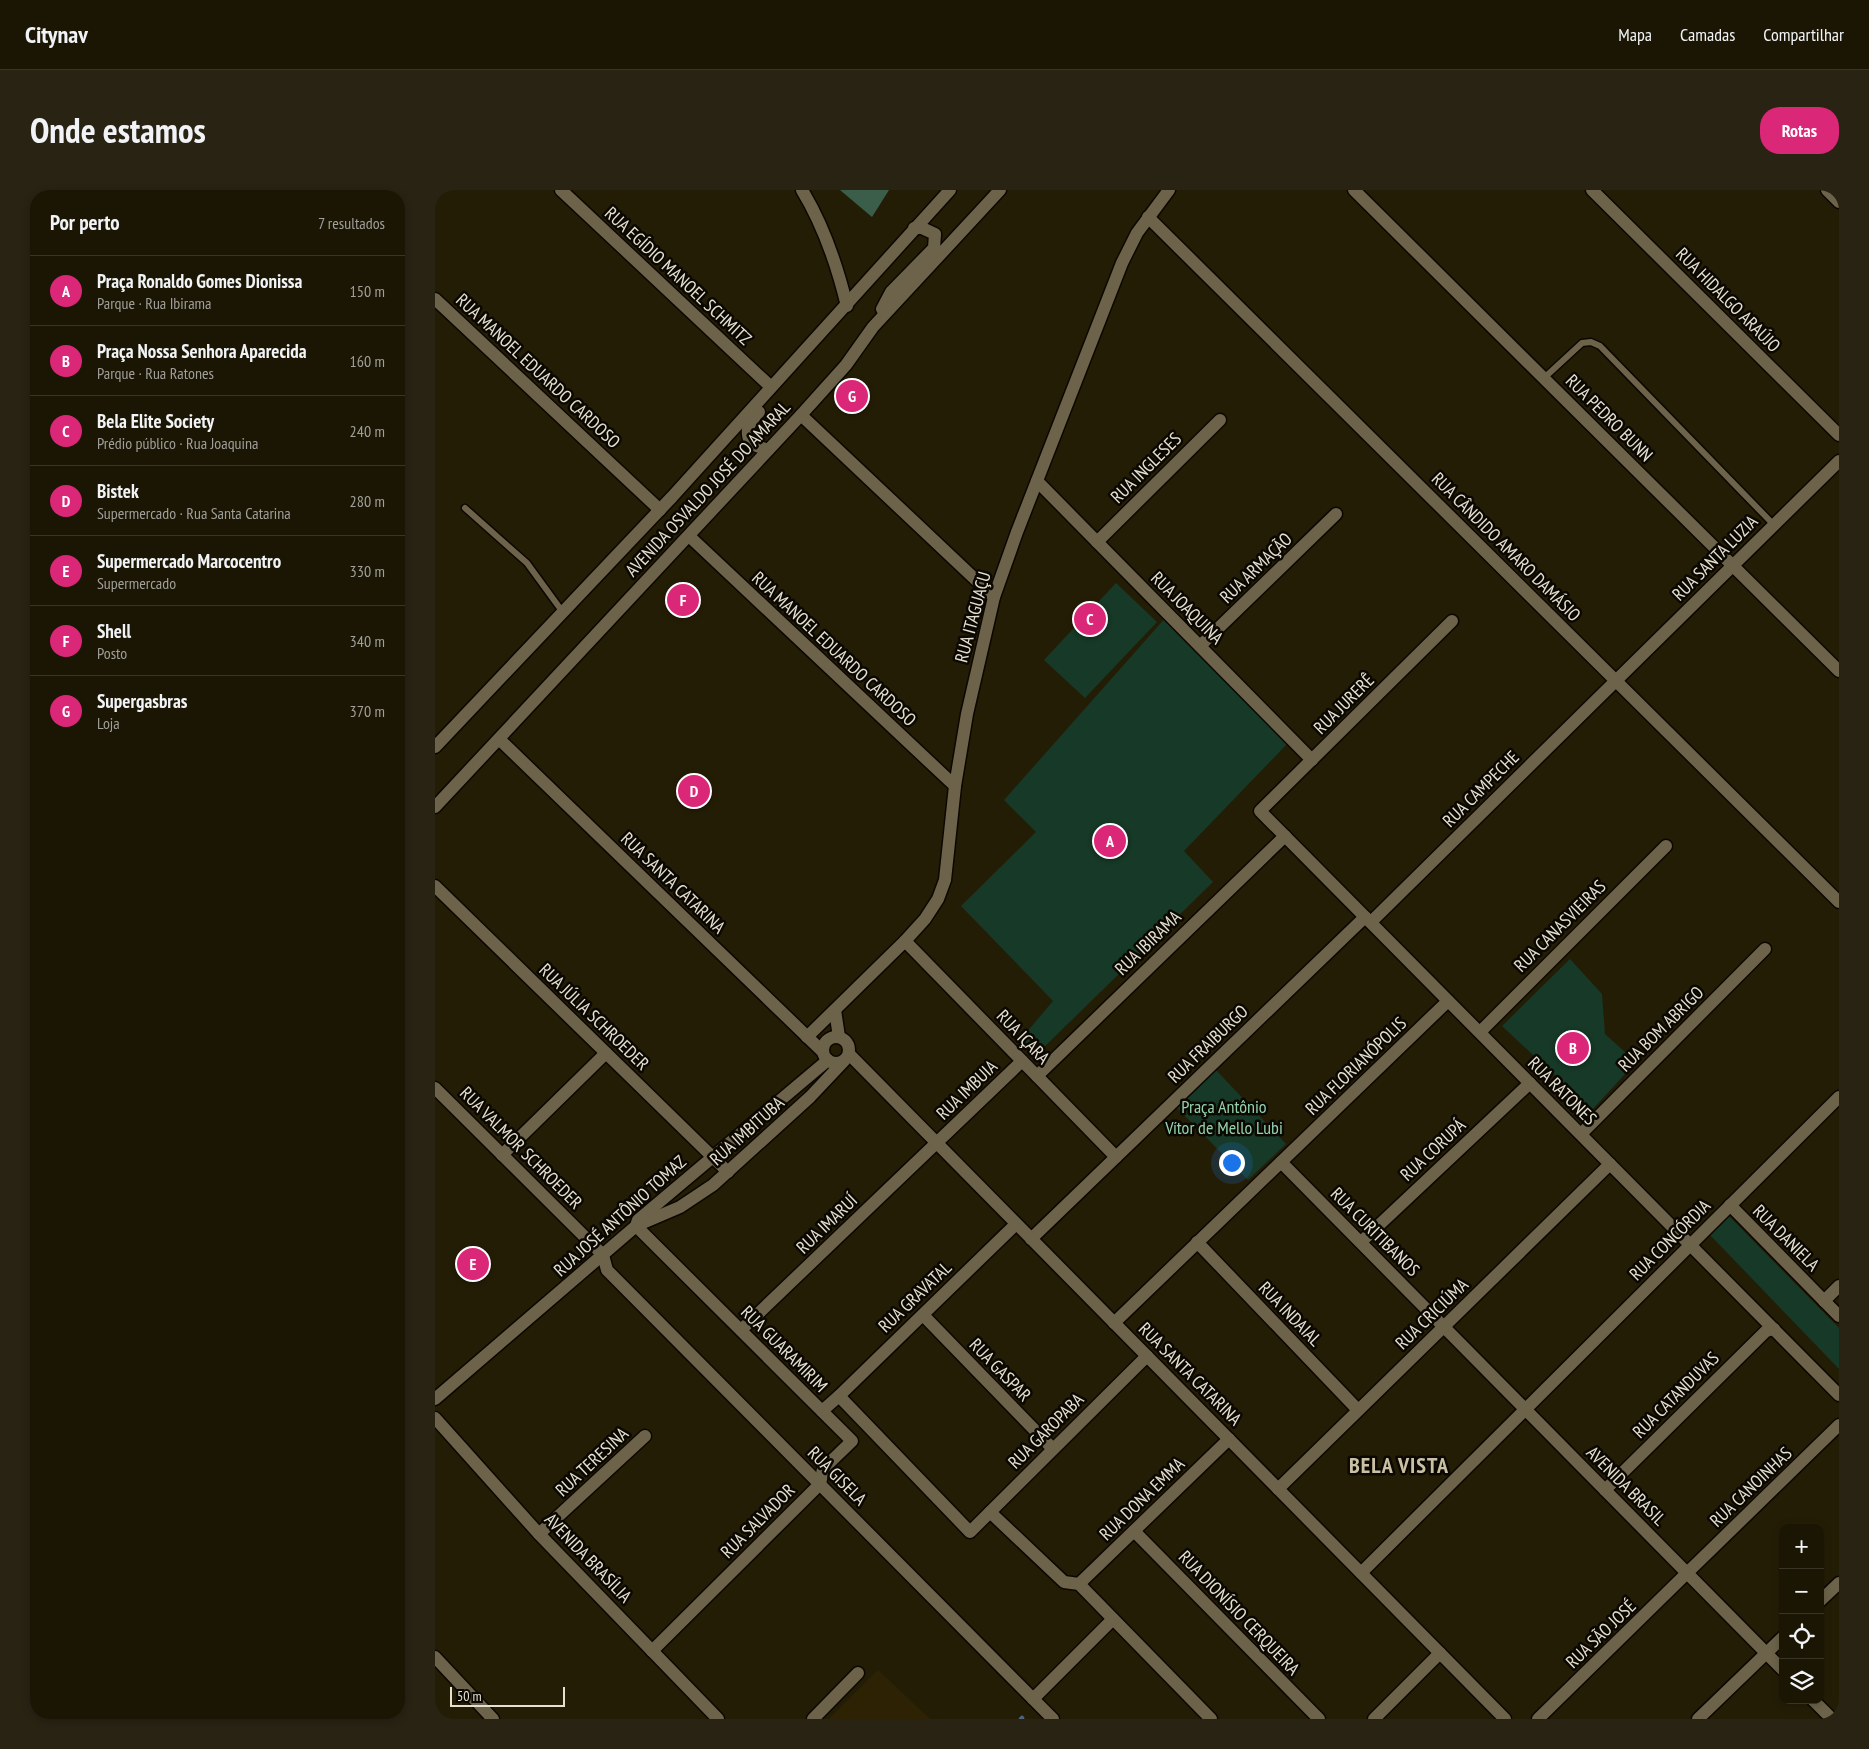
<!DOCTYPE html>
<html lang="pt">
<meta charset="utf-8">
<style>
body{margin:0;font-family:"PT Sans Narrow",sans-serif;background:#282313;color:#f1f3f6}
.controls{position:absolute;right:15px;bottom:15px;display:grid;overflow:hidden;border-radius:10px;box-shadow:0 2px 8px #0003}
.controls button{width:45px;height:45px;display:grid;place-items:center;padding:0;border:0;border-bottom:1px solid #393526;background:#1b1604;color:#f1f3f6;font:25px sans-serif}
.scale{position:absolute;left:15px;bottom:12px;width:115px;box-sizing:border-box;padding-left:5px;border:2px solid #e5e0d2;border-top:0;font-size:14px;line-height:18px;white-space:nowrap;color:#e5e0d2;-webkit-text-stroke:4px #0b0802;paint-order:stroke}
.you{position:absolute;left:796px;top:972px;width:18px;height:18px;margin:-12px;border:4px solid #fff;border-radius:50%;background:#1a73e8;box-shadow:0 0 0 8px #1a73e833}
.badge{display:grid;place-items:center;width:32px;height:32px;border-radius:50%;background:#db2777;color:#fff;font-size:16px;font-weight:700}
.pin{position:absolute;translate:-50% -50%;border:2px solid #fff;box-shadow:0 1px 5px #0006}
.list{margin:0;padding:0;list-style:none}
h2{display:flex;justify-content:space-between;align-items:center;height:65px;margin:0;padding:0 20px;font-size:21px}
h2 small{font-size:16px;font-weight:400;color:#a09f9a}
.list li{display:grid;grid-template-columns:32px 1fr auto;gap:15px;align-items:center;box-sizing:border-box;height:70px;padding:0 20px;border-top:1px solid #393526}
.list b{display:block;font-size:19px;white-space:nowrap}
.list p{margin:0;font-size:16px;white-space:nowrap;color:#a09f9a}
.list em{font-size:16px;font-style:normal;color:#a09f9a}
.icon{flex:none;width:28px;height:28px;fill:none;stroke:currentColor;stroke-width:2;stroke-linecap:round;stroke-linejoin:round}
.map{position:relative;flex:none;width:1404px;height:1529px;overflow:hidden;border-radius:20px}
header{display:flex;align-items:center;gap:30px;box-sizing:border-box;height:70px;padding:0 25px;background:#1b1604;border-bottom:1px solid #393526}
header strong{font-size:24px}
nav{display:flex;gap:28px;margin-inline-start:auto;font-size:18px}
.intro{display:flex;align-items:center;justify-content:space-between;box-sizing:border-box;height:120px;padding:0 30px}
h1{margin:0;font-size:35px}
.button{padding:12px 22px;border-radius:20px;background:#db2777;color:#fff;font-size:18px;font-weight:700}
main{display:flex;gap:30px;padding:0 30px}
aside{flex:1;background:#1b1604;border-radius:20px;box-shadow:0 2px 8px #0003}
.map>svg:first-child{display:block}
.built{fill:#2d2304}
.green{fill:#173927}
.forest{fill:#3b5e4a}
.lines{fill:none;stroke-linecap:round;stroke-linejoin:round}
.stream{stroke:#4d6581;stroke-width:4.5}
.lane-casing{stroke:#0d0700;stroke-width:9}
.street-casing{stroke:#0d0700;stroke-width:15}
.secondary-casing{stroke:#0d0700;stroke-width:15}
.lane{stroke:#6c634a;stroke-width:6}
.street{stroke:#6c634a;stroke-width:12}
.secondary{stroke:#6c634a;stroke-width:12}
.labels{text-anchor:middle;stroke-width:5;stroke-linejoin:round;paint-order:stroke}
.street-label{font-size:18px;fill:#e5e0d2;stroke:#0b0802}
.park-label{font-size:18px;fill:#93d2ad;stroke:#0b0802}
.district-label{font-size:22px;font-weight:bold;letter-spacing:1px;fill:#cac1a5;stroke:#0b0802}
</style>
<header>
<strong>Citynav</strong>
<nav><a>Mapa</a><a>Camadas</a><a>Compartilhar</a></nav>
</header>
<div class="intro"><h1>Onde estamos</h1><a class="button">Rotas</a></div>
<main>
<aside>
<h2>Por perto<small>7 resultados</small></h2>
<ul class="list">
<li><span class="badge">A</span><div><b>Praça Ronaldo Gomes Dionissa</b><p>Parque · Rua Ibirama</p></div><em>150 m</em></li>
<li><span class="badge">B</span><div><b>Praça Nossa Senhora Aparecida</b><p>Parque · Rua Ratones</p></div><em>160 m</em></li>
<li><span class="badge">C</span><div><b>Bela Elite Society</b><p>Prédio público · Rua Joaquina</p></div><em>240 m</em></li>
<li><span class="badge">D</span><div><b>Bistek</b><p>Supermercado · Rua Santa Catarina</p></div><em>280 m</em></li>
<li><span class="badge">E</span><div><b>Supermercado Marcocentro</b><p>Supermercado</p></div><em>330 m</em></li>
<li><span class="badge">F</span><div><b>Shell</b><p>Posto</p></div><em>340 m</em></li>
<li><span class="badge">G</span><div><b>Supergasbras</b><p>Loja</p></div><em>370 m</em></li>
</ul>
</aside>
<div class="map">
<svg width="1404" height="1529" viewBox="0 0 1404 1529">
<rect width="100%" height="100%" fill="#241d06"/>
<path class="built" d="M 443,1480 L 495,1529 L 394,1529 Z"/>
<g class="green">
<path d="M 681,393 L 722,432 L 650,508 L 609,470 Z"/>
<path d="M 732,426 L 852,554 L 749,661 L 778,692 L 600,866 L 585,850 L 618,811 L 526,716 L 601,642 L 569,610 Z"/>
<path d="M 1135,769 L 1167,804 L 1170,844 L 1201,872 L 1157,920 L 1067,836 Z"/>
<path d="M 781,880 L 851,954 L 813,990 L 742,918 Z"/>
<path d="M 1293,1025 L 1404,1138 L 1404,1179 L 1275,1045 Z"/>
</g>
<path class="forest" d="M 405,0 L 454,0 L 437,27 Z"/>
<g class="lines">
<path class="stream" d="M 586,1529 L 587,1528"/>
<g class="lane-casing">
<g id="lane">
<path d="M 1109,188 L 1147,153 L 1156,152 L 1165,156 L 1339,335"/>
<path d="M 30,318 L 92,373 L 127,421"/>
</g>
</g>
<g class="street-casing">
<g id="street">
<path d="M 126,0 L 336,197"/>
<path d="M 367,0 C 389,36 402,75 412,116"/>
<path d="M 1157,0 L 1404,245"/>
<path d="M 1392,0 L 1404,12"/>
<path d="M 0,109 L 225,320"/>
<path d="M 366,225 L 559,407"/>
<path d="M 602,291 L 877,570"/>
<path d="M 254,346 L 520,596"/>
<path d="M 662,352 L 785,230"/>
<path d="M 1017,431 L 825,621 L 1404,1205"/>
<path d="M 765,456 L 901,324"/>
<path d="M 64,549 L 388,862"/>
<path d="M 0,696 L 293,982"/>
<path d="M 936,732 L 1404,271"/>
<path d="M 470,751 L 681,967"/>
<path d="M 1045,842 L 1231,656"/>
<path d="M 602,886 L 850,646"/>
<path d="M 0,898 L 168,1065 L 172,1080 L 618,1529"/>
<path d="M 1146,944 L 1330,759"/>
<path d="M 67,965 L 171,863"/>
<path d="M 846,972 L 1252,1383 L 1404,1235"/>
<path d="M 1295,1015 L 1404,1126"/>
<path d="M 201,1036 L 417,1251 L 388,1279 L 385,1294 L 217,1461"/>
<path d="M 596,1049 L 930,727"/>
<path d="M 762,1052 L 923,1220"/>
<path d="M 926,1052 L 1095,893"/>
<path d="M 1389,1111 L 1404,1096"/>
<path d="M 488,1125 L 618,1259"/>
<path d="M 679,1133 L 1013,811"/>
<path d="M 306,1140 L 587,871"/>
<path d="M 404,1206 L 581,1034"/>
<path d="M 387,1221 L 404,1206 L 535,1342 L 712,1166"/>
<path d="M 0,1228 L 104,1344 L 283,1529"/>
<path d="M 843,1299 L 1175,974"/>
<path d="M 1170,1300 L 1331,1141 L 1339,1139"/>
<path d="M 555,1322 L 629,1392 L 644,1394 L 776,1529"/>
<path d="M 699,1341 L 884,1529"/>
<path d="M 104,1344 L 210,1246"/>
<path d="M 926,1383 L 1404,907"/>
<path d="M 644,1394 L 794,1249"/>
<path d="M 1385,1411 L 1404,1393"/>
<path d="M 598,1509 L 678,1429"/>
<path d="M 378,1529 L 423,1483"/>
<path d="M 939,1529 L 1005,1463"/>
<path d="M 1263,1529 L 1348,1447"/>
</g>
</g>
<g class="secondary-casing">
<g id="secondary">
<path d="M 919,0 L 1404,481"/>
<path d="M 713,27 L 1404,712"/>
<path d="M 447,119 L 456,102 L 499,58 L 500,44 L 487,38 L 479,38"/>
<path d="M 324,222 C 314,233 309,240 316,254 L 333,260"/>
<path d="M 0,557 L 237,307 L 515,0"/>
<path d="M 0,617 L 366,225 L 411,175 L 438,137 L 565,0"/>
<path d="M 400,820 L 404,847"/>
<circle cx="401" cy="860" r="13"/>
<path d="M 372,847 L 470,751 L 490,729 L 503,709 L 510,690 L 520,596 L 532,524 L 559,407 L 582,342 L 687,73 L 702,43 L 734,0"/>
<path d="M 414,864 L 1070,1529"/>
<path d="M 203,1035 L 245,1017 L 278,995 L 375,907 L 409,871"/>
<path d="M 0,1209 L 201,1036 L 203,1030 L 393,870"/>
<path d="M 0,1467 L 58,1529"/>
<path d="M 1378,1510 L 1397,1529"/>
<path d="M 1103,1529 L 1252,1383 L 1348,1480"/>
</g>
</g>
<use href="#lane" class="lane"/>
<use href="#street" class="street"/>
<use href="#secondary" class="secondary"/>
</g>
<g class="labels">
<g class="street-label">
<text transform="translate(243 86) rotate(43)" y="6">RUA EGÍDIO MANOEL SCHMITZ</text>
<text transform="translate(1293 110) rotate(45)" y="6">RUA HIDALGO ARAÚJO</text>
<text transform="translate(103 181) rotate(43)" y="6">RUA MANOEL EDUARDO CARDOSO</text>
<text transform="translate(1174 228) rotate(45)" y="6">RUA PEDRO BUNN</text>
<text transform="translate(711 278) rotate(-45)" y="6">RUA INGLESES</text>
<text transform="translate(273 299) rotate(-47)" y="6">AVENIDA OSVALDO JOSÉ DO AMARAL</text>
<text transform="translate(1071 357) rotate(45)" y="6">RUA CÂNDIDO AMARO DAMÁSIO</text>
<text transform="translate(1280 368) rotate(-45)" y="6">RUA SANTA LUZIA</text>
<text transform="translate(821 378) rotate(-44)" y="6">RUA ARMAÇÃO</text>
<text transform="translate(752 418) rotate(45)" y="6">RUA JOAQUINA</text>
<text transform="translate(538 427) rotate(-75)" y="6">RUA ITAGUAÇU</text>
<text transform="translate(399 459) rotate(43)" y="6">RUA MANOEL EDUARDO CARDOSO</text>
<text transform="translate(909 514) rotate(-45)" y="6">RUA JURERÊ</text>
<text transform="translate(1046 599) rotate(-45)" y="6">RUA CAMPECHE</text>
<text transform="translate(238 693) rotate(44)" y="6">RUA SANTA CATARINA</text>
<text transform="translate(1125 736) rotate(-45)" y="6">RUA CANASVIEIRAS</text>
<text transform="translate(713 753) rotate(-44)" y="6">RUA IBIRAMA</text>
<text transform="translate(159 827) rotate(44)" y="6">RUA JÚLIA SCHROEDER</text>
<text transform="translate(1226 839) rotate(-45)" y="6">RUA BOM ABRIGO</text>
<text transform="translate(588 847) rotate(46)" y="6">RUA IÇARA</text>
<text transform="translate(773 854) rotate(-44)" y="6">RUA FRAIBURGO</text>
<text transform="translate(921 876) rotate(-44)" y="6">RUA FLORIANÓPOLIS</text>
<text transform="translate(532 900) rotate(-44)" y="6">RUA IMBUIA</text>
<text transform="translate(1127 901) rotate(45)" y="6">RUA RATONES</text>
<text transform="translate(312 941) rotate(-42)" y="6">RUA IMBITUBA</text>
<text transform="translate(86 958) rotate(45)" y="6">RUA VALMOR SCHROEDER</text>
<text transform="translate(998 960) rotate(-43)" y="6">RUA CORUPÁ</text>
<text transform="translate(185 1026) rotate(-42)" y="6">RUA JOSÉ ANTÔNIO TOMAZ</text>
<text transform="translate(392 1034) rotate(-44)" y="6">RUA IMARUÍ</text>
<text transform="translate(940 1042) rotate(45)" y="6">RUA CURITIBANOS</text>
<text transform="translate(1351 1048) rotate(45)" y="6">RUA DANIELA</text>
<text transform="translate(1235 1050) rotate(-45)" y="6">RUA CONCÓRDIA</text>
<text transform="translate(480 1107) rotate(-44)" y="6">RUA GRAVATAL</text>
<text transform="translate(855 1124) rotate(46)" y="6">RUA INDAIAL</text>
<text transform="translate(997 1124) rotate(-44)" y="6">RUA CRICIÚMA</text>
<text transform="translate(349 1159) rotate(45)" y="6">RUA GUARAMIRIM</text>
<text transform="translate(565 1180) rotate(46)" y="6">RUA GASPAR</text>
<text transform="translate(755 1184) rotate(45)" y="6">RUA SANTA CATARINA</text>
<text transform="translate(1241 1205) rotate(-45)" y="6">RUA CATANDUVAS</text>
<text transform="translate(611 1241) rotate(-45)" y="6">RUA GAROPABA</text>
<text transform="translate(157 1272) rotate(-43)" y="6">RUA TERESINA</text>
<text transform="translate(402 1286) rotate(45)" y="6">RUA GISELA</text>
<text transform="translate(1191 1296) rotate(45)" y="6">AVENIDA BRASIL</text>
<text transform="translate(1316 1297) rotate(-44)" y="6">RUA CANOINHAS</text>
<text transform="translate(707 1309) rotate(-44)" y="6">RUA DONA EMMA</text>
<text transform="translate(323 1331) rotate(-45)" y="6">RUA SALVADOR</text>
<text transform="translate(153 1368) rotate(46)" y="6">AVENIDA BRASÍLIA</text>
<text transform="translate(804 1423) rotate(46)" y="6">RUA DIONÍSIO CERQUEIRA</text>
<text transform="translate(1166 1444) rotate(-44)" y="6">RUA SÃO JOSÉ</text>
</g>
<g class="park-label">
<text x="789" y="923">Praça Antônio<tspan x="789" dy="21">Vítor de Mello Lubi</tspan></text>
</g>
<g class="district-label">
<text x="964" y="1283">BELA VISTA</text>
</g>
</g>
</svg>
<div class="controls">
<button>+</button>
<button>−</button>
<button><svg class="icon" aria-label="locate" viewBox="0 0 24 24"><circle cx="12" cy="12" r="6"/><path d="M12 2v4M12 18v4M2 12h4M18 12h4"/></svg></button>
<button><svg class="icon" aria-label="layers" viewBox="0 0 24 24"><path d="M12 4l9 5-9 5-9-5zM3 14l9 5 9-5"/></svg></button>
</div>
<div class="scale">50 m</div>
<div class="you"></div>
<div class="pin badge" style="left:675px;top:651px">A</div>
<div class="pin badge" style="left:1138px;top:858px">B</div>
<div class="pin badge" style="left:655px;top:429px">C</div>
<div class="pin badge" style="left:259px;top:601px">D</div>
<div class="pin badge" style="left:38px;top:1074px">E</div>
<div class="pin badge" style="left:248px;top:410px">F</div>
<div class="pin badge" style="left:417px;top:206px">G</div>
</div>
</main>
